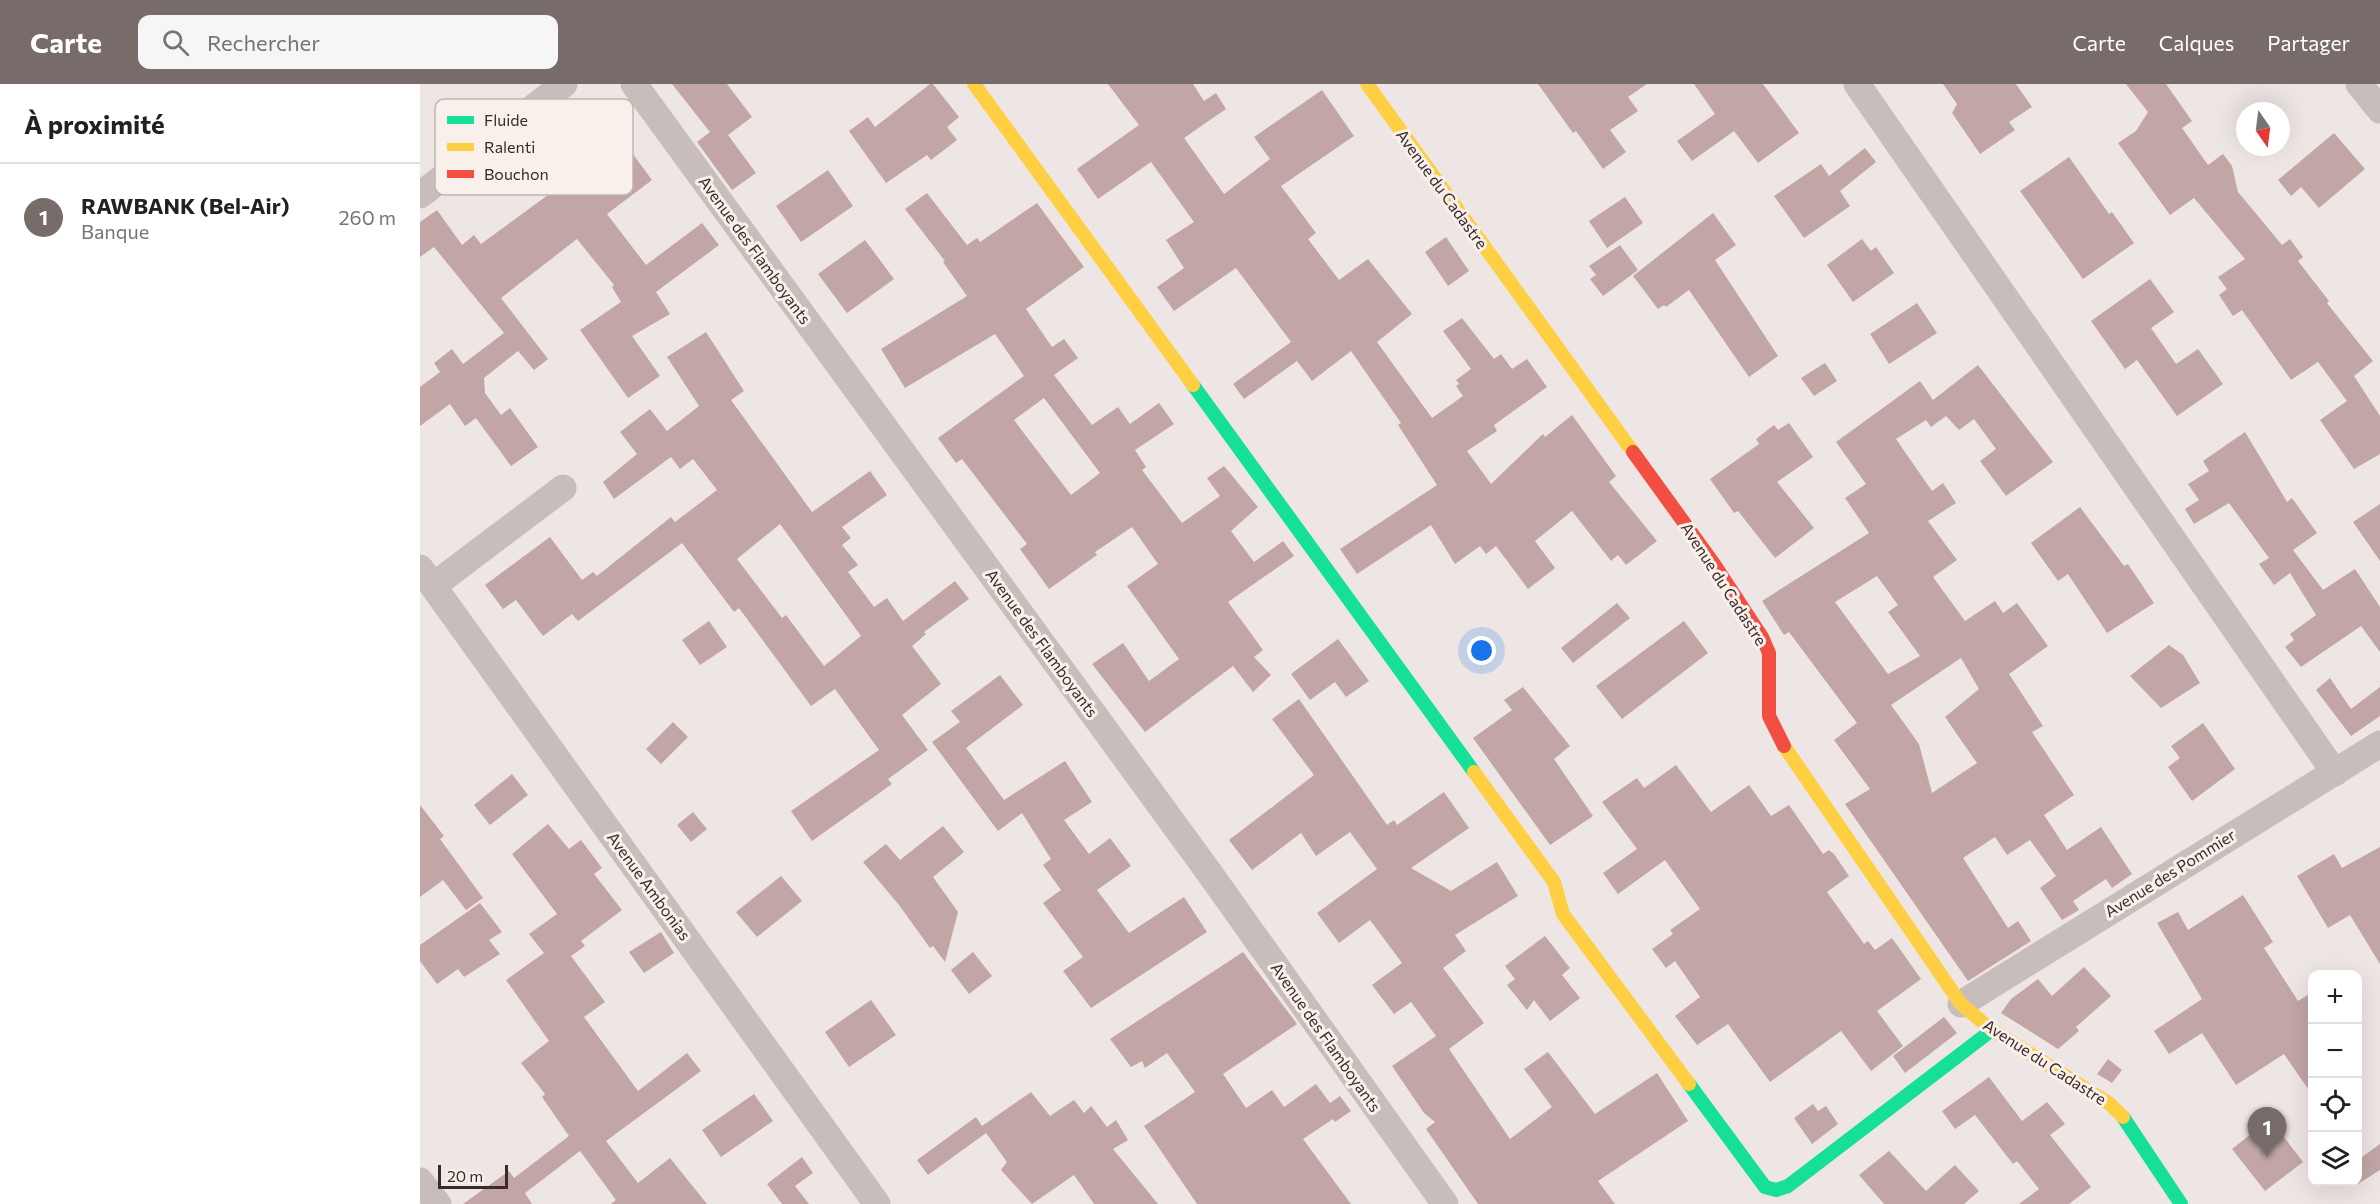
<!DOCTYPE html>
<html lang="fr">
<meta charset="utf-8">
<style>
body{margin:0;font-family:Commissioner,sans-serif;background:#f6f6f6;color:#202124}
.controls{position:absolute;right:18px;bottom:18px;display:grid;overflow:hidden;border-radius:12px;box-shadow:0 6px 24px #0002}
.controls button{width:54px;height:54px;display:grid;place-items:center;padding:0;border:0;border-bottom:2px solid #e0e0e0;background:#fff;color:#202124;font:30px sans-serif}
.compass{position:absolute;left:1816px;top:18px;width:54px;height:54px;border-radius:50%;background:#fff;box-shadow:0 6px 24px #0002;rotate:166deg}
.scale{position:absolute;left:18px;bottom:15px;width:70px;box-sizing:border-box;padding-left:6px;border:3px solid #392b2a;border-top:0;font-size:16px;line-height:21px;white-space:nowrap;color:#392b2a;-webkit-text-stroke:4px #faf0eb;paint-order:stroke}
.you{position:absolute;left:1062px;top:567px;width:21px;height:21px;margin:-15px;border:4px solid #fff;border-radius:50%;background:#1a73e8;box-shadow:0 0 0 9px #1a73e833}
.badge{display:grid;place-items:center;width:39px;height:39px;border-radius:50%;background:#786c6b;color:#fff;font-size:20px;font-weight:700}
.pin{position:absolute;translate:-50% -50px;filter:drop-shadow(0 2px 3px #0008)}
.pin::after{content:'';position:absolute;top:32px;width:21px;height:18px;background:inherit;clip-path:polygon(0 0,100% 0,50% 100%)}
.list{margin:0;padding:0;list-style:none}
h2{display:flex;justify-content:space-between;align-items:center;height:78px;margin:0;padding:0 24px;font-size:26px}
h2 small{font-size:20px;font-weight:400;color:#757577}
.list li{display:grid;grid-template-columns:39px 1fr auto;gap:18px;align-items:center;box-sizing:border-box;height:108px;padding:0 24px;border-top:2px solid #e0e0e0}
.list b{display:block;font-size:22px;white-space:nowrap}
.list p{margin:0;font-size:20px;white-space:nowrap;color:#757577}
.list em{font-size:20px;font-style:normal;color:#757577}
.icon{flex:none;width:33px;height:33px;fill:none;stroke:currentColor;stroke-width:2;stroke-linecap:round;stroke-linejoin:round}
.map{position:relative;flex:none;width:1960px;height:1120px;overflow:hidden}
header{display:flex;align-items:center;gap:36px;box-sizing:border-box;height:84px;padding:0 30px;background:#786c6b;color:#fff}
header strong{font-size:28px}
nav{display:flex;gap:33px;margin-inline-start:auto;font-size:21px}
.search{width:420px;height:54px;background:#f6f6f6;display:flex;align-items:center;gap:15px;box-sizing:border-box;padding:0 21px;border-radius:12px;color:#757577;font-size:22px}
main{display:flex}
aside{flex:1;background:#fff}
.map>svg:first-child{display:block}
.building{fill:#c2a6a6;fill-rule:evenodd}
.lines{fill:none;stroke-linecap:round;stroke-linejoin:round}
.street{stroke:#c7bebc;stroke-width:27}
.fast{stroke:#16e098;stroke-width:14}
.slow{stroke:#ffcf43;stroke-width:14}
.jam{stroke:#f24e42;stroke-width:14}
.labels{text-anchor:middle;stroke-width:6;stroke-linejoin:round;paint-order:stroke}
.street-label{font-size:16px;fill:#392b2a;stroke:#faf0eb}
.key{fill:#faf0eb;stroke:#c0b5b1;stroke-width:1.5}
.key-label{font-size:16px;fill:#392b2a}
</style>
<header>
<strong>Carte</strong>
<div class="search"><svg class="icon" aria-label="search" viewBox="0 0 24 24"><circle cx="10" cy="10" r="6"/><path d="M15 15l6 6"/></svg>Rechercher</div>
<nav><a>Carte</a><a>Calques</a><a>Partager</a></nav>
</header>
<main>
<aside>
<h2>À proximité<small></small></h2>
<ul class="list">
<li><span class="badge">1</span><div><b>RAWBANK (Bel-Air)</b><p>Banque</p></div><em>260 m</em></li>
</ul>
</aside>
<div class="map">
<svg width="1960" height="1120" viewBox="0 0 1960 1120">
<rect width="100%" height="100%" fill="#eee6e4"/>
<g class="building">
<path d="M 252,0 L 307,0 L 332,33 L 308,51 L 336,89 L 312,106 L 277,58 L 290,48 Z"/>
<path d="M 510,0 L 513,0 L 539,33 L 527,43 L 537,56 L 511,76 L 507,71 L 466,99 L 429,47 L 448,33 L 455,43 Z"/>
<path d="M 688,0 L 773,0 L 784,17 L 796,9 L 806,25 L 764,54 L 804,110 L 850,75 L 834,53 L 902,6 L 934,52 L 861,102 L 896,149 L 888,155 L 919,196 L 948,175 L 992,230 L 957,258 L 1012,334 L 1043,312 L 1036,302 L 1039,300 L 1036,296 L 1051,285 L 1023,247 L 1042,234 L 1074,275 L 1081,270 L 1092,285 L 1107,275 L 1127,303 L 1074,341 L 1077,347 L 1047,367 L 1071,400 L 1123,350 L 1125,353 L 1152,331 L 1196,392 L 1189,398 L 1237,457 L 1206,481 L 1198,471 L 1191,477 L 1152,427 L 1115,457 L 1135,484 L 1108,505 L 1076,462 L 1066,470 L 1060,462 L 1035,480 L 1011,441 L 937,490 L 920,465 L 1017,401 L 978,341 L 981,339 L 931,267 L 892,297 L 877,277 L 824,315 L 813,300 L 871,258 L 816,184 L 754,227 L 737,203 L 764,184 L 746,156 L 774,138 L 731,78 L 678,115 L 657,85 L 719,41 Z"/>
<path d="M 1118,0 L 1227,0 L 1208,13 L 1218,27 L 1190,46 L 1206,68 L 1183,85 L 1156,47 L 1153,49 Z"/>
<path d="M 1274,0 L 1343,0 L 1379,49 L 1338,79 L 1314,47 L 1272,77 L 1257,57 L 1295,30 Z"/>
<path d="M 1523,0 L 1596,0 L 1612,23 L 1589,38 L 1595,46 L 1560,70 L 1532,29 L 1537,20 Z"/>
<path d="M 1706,0 L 1746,0 L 1772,37 L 1762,44 L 1788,81 L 1803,70 L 1812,82 L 1818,108 L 1862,161 L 1870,155 L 1883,173 L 1878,177 L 1909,217 L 1907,219 L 1953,277 L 1934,292 L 1960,332 L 1960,370 L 1934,385 L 1900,336 L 1927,317 L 1898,278 L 1871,296 L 1822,226 L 1813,232 L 1799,211 L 1807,205 L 1798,193 L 1825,175 L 1774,114 L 1750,131 L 1698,59 L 1716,47 L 1728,28 Z"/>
<path d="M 1914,49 L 1945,85 L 1899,124 L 1881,103 L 1871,112 L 1858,96 Z"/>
<path d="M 198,50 L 232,96 L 187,130 L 226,181 L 282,139 L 299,161 L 236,208 L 250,230 L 212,252 L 240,292 L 208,314 L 160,246 L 201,218 L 192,203 L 194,201 L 157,155 L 81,214 L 128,275 L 114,286 L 98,267 L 64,294 L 65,309 L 81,331 L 90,324 L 118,363 L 91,382 L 56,334 L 45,342 L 30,320 L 0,342 L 0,303 L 20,288 L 14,279 L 32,265 L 43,280 L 84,249 L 14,163 L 0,173 L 0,138 L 17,126 L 42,161 L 54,151 L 61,160 L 154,92 L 150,86 Z"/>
<path d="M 1445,64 L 1456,78 L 1420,107 L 1430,122 L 1384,154 L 1354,112 L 1401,80 L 1409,92 Z"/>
<path d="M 1649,73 L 1689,130 L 1692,128 L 1714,159 L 1663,195 L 1600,107 Z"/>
<path d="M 408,86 L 433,122 L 381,158 L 356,122 Z"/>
<path d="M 507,109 L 547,161 L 557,154 L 560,158 L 617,119 L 664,183 L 606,225 L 632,263 L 644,255 L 658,274 L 634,291 L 672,341 L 698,323 L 710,340 L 739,319 L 754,340 L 715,366 L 726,383 L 722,386 L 762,439 L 800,412 L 787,394 L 804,382 L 838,423 L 811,447 L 834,478 L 863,457 L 874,472 L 808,518 L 843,566 L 834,573 L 851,591 L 833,608 L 813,582 L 725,648 L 672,580 L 703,559 L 729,597 L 759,575 L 707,502 L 738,480 L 712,443 L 675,468 L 677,471 L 629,505 L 600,465 L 607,460 L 542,375 L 536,379 L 518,354 L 604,292 L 575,250 L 485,304 L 461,265 L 547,212 L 523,178 L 525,177 L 485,125 ZM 624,314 L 680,389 L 651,411 L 594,336 Z"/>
<path d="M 1205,113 L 1223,139 L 1187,164 L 1169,137 Z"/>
<path d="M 1293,129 L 1316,161 L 1295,176 L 1358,272 L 1329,293 L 1269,206 L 1246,223 L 1244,221 L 1238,225 L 1213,192 Z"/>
<path d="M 1026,153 L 1049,187 L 1028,202 L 1005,168 Z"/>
<path d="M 1442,155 L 1451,167 L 1456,163 L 1474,189 L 1433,218 L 1407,181 Z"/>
<path d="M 445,156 L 474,195 L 427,229 L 398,190 Z"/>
<path d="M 1200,161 L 1218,186 L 1183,212 L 1170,195 L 1176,191 L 1169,182 Z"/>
<path d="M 1730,195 L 1754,228 L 1731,244 L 1756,280 L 1778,265 L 1803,300 L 1757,332 L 1717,276 L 1705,285 L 1671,237 Z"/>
<path d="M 1497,219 L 1517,249 L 1469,280 L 1450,250 Z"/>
<path d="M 286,248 L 324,307 L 311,316 L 392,428 L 450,387 L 467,411 L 422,443 L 431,454 L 422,461 L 438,481 L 428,488 L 454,523 L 467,514 L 483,537 L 535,497 L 549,515 L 504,548 L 506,550 L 492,562 L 521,600 L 482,631 L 508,666 L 468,695 L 472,700 L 392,757 L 371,727 L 459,666 L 415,605 L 391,622 L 319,524 L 314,528 L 262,459 L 158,537 L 152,530 L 123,552 L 96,516 L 83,525 L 65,501 L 130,453 L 162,496 L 173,488 L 177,492 L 251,433 L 255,438 L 297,406 L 273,375 L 260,385 L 251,373 L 194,415 L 183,398 L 217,370 L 200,348 L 230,325 L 247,347 L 279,322 L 247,273 ZM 360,440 L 441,552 L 404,582 L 366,531 L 362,534 L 317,475 Z"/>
<path d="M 1405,279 L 1417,297 L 1394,312 L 1381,294 Z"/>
<path d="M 1558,281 L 1633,378 L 1586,412 L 1560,377 L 1576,365 L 1554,335 L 1539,346 L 1526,332 L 1511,343 L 1506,336 L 1476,355 L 1512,407 L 1523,399 L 1536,419 L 1508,437 L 1537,476 L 1513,493 L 1545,537 L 1575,517 L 1583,529 L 1597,519 L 1628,562 L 1589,590 L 1623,642 L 1612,648 L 1654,711 L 1624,731 L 1647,766 L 1681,743 L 1712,790 L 1692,804 L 1686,795 L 1653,817 L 1659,826 L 1642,836 L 1620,804 L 1636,792 L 1610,756 L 1587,771 L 1575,753 L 1543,774 L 1588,844 L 1598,837 L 1611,857 L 1548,897 L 1425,720 L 1450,705 L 1414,656 L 1437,639 L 1369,548 L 1364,551 L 1342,517 L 1449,449 L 1425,414 L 1446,400 L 1416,358 L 1500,297 L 1513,316 ZM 1457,492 L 1478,521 L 1468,528 L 1500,572 L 1468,590 L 1415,518 ZM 1541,574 L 1559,605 L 1525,633 L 1557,679 L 1512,709 L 1499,660 L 1471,621 Z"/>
<path d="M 1369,339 L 1393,373 L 1357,398 L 1394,444 L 1355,474 L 1318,427 L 1314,429 L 1290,395 L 1339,360 L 1336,355 L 1354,341 L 1358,346 Z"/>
<path d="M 1825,348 L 1867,418 L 1872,414 L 1897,449 L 1873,466 L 1903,506 L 1935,485 L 1960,523 L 1960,568 L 1941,542 L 1881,583 L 1865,563 L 1874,556 L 1870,550 L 1896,531 L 1870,489 L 1854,501 L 1839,480 L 1849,474 L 1809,419 L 1774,440 L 1765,425 L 1779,416 L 1768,400 L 1789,387 L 1783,377 Z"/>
<path d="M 1960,420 L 1960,477 L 1933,438 Z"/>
<path d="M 1660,423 L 1704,482 L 1708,480 L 1734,519 L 1687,549 L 1648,490 L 1638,497 L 1611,459 Z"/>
<path d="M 1197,519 L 1210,534 L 1153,579 L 1141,564 Z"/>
<path d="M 289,537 L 307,563 L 280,581 L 262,556 Z"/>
<path d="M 1264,537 L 1288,569 L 1202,635 L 1176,602 Z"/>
<path d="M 918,555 L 949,597 L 926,613 L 915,598 L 890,616 L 871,590 Z"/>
<path d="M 1749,561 L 1763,571 L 1780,599 L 1741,624 L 1710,592 Z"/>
<path d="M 580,591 L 603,621 L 546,664 L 584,716 L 645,677 L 672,718 L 644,736 L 669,770 L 690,754 L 711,782 L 677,806 L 709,849 L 764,813 L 787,848 L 671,924 L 643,887 L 663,873 L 623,819 L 641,806 L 623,781 L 631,775 L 602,729 L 578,747 L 512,658 L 540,638 L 531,627 Z"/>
<path d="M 1910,594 L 1931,625 L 1960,603 L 1960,632 L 1931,652 L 1896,606 Z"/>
<path d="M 1103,603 L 1150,662 L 1134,675 L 1173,732 L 1130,761 L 1053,654 L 1092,626 L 1084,616 Z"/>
<path d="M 879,615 L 967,741 L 974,736 L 977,741 L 1024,708 L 1049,744 L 991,784 L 1031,807 L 1077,778 L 1098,812 L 1035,851 L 1046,867 L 1023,884 L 1064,939 L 1029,965 L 1090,1055 L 1132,1023 L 1104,985 L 1128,968 L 1175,1030 L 1237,989 L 1268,1037 L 1178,1097 L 1195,1120 L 1058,1120 L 1006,1045 L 1015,1038 L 1004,1029 L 972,982 L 1016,952 L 991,918 L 974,930 L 952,901 L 982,879 L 950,836 L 919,859 L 897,829 L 957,785 L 930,748 L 896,772 L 881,749 L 832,786 L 809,756 L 894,691 L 852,635 Z"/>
<path d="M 253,638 L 268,653 L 241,680 L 226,665 Z"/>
<path d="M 1783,639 L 1815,685 L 1772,717 L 1748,683 L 1760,674 L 1751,662 Z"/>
<path d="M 1256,681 L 1291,728 L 1329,701 L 1351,732 L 1369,721 L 1403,770 L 1409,766 L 1414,770 L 1429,792 L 1407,808 L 1444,860 L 1448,857 L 1455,866 L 1472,854 L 1501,895 L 1457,927 L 1483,962 L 1451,987 L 1421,947 L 1350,998 L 1308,940 L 1277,961 L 1255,932 L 1280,913 L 1255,877 L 1246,884 L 1232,865 L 1253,850 L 1250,846 L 1280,825 L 1245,776 L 1198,810 L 1183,789 L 1217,765 L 1182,718 L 1217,694 L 1224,704 Z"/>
<path d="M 92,690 L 108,711 L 70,741 L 54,721 Z"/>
<path d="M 0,721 L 24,752 L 20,755 L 63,814 L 46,826 L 23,796 L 0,813 Z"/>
<path d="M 273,728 L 287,745 L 271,758 L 257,741 Z"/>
<path d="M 128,740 L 149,765 L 161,756 L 182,784 L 174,790 L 202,826 L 161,857 L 165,862 L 151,872 L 185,918 L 164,933 L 218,1007 L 267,969 L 281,987 L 186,1057 L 218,1099 L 250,1074 L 287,1120 L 191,1120 L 196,1116 L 160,1067 L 105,1109 L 112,1120 L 43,1120 L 89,1087 L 94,1094 L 149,1052 L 122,1013 L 125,1010 L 101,979 L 129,957 L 86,896 L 124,869 L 109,850 L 137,830 L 92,770 Z"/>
<path d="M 523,742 L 544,768 L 513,793 L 538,828 L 525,878 L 513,862 L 510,864 L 479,821 L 443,778 L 466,760 L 480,776 Z"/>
<path d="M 1960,763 L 1960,880 L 1930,831 L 1908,844 L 1877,792 L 1914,770 L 1922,784 Z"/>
<path d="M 361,792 L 382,817 L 337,853 L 316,828 Z"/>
<path d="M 1823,811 L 1853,858 L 1844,864 L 1878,917 L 1893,908 L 1893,1012 L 1864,970 L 1816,1001 L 1782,949 L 1749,970 L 1734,947 L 1782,915 L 1737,839 L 1758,828 L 1768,846 Z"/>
<path d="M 60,819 L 82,848 L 69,856 L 80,870 L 44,893 L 38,885 L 17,900 L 0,877 L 0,861 Z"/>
<path d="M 241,848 L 254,869 L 224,889 L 209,868 Z"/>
<path d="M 1125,852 L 1150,884 L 1142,891 L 1160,914 L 1130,937 L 1114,916 L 1107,926 L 1087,901 L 1095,895 L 1085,882 Z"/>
<path d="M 553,868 L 572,892 L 549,910 L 531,886 Z"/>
<path d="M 823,868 L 877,940 L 803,990 L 826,1024 L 852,1006 L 864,1023 L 896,1000 L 910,1019 L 920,1012 L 931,1027 L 915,1038 L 913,1035 L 883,1055 L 931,1120 L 777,1120 L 724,1042 L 775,1008 L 747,969 L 725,984 L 722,977 L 711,983 L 690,955 Z"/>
<path d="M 1664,883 L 1691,912 L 1656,943 L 1659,947 L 1638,965 L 1581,929 L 1591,915 L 1618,895 L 1632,912 Z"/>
<path d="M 451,916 L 476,951 L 429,983 L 405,948 Z"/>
<path d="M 1524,933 L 1537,949 L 1485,989 L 1473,972 Z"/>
<path d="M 1688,975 L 1702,986 L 1692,999 L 1677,990 Z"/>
<path d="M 1569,993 L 1602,1037 L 1627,1018 L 1645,1040 L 1630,1051 L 1671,1103 L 1649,1120 L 1599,1120 L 1619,1105 L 1597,1077 L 1593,1080 L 1555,1031 L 1535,1045 L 1522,1027 Z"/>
<path d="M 611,1008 L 630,1032 L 654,1016 L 664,1029 L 671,1022 L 687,1043 L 696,1036 L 708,1056 L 693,1065 L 738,1120 L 674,1120 L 654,1091 L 612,1120 L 581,1086 L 587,1078 L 566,1049 L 508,1091 L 497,1076 L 556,1033 L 562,1042 Z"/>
<path d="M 334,1010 L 353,1037 L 301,1073 L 282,1046 Z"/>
<path d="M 1393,1020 L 1398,1027 L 1406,1022 L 1418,1040 L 1392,1060 L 1374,1034 Z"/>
<path d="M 1850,1035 L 1883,1078 L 1845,1107 L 1812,1065 Z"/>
<path d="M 1960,1060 L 1960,1086 L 1938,1100 L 1938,1076 Z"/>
<path d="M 1469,1067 L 1506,1107 L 1535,1081 L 1559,1107 L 1544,1120 L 1464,1120 L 1439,1091 Z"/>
<path d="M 382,1073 L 393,1089 L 375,1102 L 389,1120 L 362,1120 L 347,1100 Z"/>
</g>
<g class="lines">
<g class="street">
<path d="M 214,0 L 788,787 L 1025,1120"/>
<path d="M 1437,0 L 1915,689"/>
<path d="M 1939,0 L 1960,26"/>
<path d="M 0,111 L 144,0"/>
<path d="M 0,484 L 457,1120"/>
<path d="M 13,502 L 143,404"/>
<path d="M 1541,920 L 1960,660"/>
<path d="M 0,1097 L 18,1120"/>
</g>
<g class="fast">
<path d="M 773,301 L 1054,688"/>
<path d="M 1269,1000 L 1345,1103 L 1356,1106 L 1368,1102 L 1572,946"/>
<path d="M 1703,1033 L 1761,1120"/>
</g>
<g class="slow">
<path d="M 554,0 L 773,301"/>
<path d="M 947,0 L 1213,368"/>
<path d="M 1364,662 L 1541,920 L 1572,946 L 1690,1020 L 1703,1033"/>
<path d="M 1054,688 L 1134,798 L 1143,830 L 1269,1000"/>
</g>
<path class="jam" d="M 1213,368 L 1294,480 L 1342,553 L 1349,569 L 1349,632 L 1364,662"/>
</g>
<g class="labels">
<g class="street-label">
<text transform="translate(1022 105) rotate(54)" y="6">Avenue du Cadastre</text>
<text transform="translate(335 166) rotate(54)" y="6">Avenue des Flamboyants</text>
<text transform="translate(1304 500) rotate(57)" y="6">Avenue du Cadastre</text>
<text transform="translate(622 559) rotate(54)" y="6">Avenue des Flamboyants</text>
<text transform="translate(1750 789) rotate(-32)" y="6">Avenue des Pommier</text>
<text transform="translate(229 802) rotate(54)" y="6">Avenue Ambonias</text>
<text transform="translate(906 953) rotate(55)" y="6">Avenue des Flamboyants</text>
<text transform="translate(1625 978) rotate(33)" y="6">Avenue du Cadastre</text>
</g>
</g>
<rect x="15" y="15" width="198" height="96" rx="9" class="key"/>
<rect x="27" y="32" width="27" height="8" fill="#16e098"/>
<rect x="27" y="59" width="27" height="8" fill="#ffcf43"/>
<rect x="27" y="86" width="27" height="8" fill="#f24e42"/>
<g class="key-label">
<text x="64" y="42">Fluide</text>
<text x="64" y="69">Ralenti</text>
<text x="64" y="96">Bouchon</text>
</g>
</svg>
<div class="controls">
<button>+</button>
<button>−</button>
<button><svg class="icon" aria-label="locate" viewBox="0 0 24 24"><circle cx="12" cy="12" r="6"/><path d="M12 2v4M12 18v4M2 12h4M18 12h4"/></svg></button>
<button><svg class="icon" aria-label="layers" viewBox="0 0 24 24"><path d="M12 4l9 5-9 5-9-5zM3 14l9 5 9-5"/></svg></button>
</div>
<svg class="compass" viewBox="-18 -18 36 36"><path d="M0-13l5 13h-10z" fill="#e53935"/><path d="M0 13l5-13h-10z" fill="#757577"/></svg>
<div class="scale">20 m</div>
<div class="you"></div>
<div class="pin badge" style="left:1847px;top:1073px">1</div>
</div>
</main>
